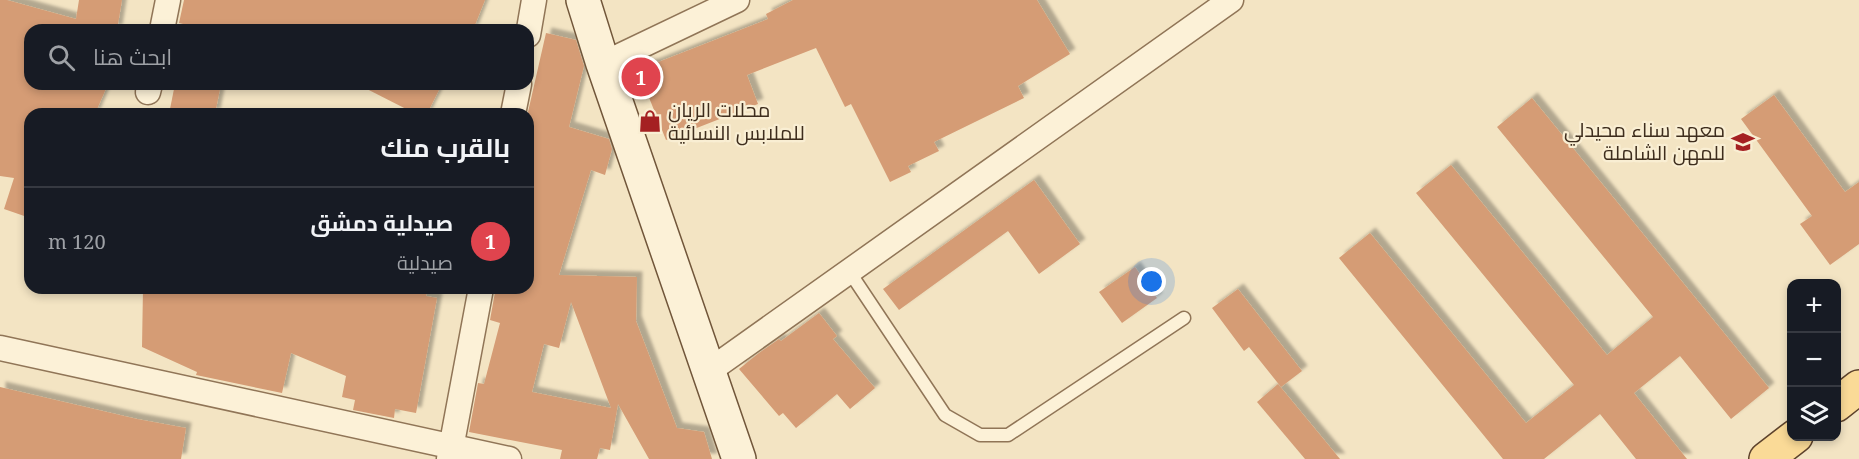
<!DOCTYPE html>
<html lang="ar">
<meta charset="utf-8">
<style>
body{margin:0;font-family:"Noto Serif",Cairo,serif;background:#242831;color:#f1f3f6;direction:rtl}
.controls{position:absolute;right:18px;bottom:18px;display:grid;overflow:hidden;border-radius:12px;box-shadow:0 3px 9px #0003}
.controls button{width:54px;height:54px;display:grid;place-items:center;padding:0;border:0;border-bottom:2px solid #363941;background:#171b24;color:#f1f3f6;font:30px sans-serif}
.you{position:absolute;left:1152px;top:282px;width:21px;height:21px;margin:-15px;border:4px solid #fff;border-radius:50%;background:#1a73e8;box-shadow:0 0 0 9px #1a73e833}
.badge{display:grid;place-items:center;width:39px;height:39px;border-radius:50%;background:#cf9497;color:#fff;font-size:20px;font-weight:700}
.pin{position:absolute;translate:-50% -50%;border:3px solid #fff;box-shadow:0 2px 6px #0006}
.list{margin:0;padding:0;list-style:none}
h2{display:flex;justify-content:space-between;align-items:center;height:78px;margin:0;padding:0 24px;font-size:26px}
h2 small{font-size:20px;font-weight:400;color:#9ea1a6}
.list li{display:grid;grid-template-columns:39px 1fr auto;gap:18px;align-items:center;box-sizing:border-box;height:108px;padding:0 24px;border-top:2px solid #363941}
.list b{display:block;font-size:22px;white-space:nowrap}
.list p{margin:0;font-size:20px;white-space:nowrap;color:#9ea1a6}
.list em{font-size:20px;font-style:normal;color:#9ea1a6}
.icon{flex:none;width:33px;height:33px;fill:none;stroke:currentColor;stroke-width:2;stroke-linecap:round;stroke-linejoin:round}
.map{position:relative;flex:none;width:1859px;height:459px;overflow:hidden;direction:ltr}
.search{position:absolute;background:#171b24;box-shadow:0 3px 9px #0003;left:24px;top:24px;width:510px;height:66px;display:flex;align-items:center;gap:15px;box-sizing:border-box;padding:0 21px;border-radius:18px;color:#9ea1a6;font-size:22px}
.panel{position:absolute;background:#171b24;box-shadow:0 3px 9px #0003;left:24px;top:108px;width:510px;height:186px;border-radius:18px;direction:rtl}
.map>svg:first-child{display:block}
.building{fill:#d59c75;fill-rule:evenodd;filter:url(#shadow)}
.lines{fill:none;stroke-linecap:round;stroke-linejoin:round}
.service-casing{stroke:#907557;stroke-width:15}
.minor-casing{stroke:#907557;stroke-width:27}
.secondary-casing{stroke:#71563a;stroke-width:36}
.primary-casing{stroke:#5d422c;stroke-width:36}
.service{stroke:#fcf1d7;stroke-width:12}
.minor{stroke:#fcf1d7;stroke-width:24}
.secondary{stroke:#fcf1d7;stroke-width:33}
.primary{stroke:#fada97;stroke-width:33}
.labels{text-anchor:middle;stroke-width:4.5;stroke-linejoin:round;paint-order:stroke}
.poi-label{font-size:20px;fill:#3e2d1d;stroke:#f9eed3;text-anchor:start}
</style>
<div class="map">
<svg width="1859" height="459" viewBox="0 0 1859 459">
<defs>
<filter id="shadow"><feDropShadow dx="5.5" dy="-5.5" stdDeviation="1.5" flood-color="#0004"/></filter>
</defs>
<rect width="100%" height="100%" fill="#f3e4c3"/>
<g class="building">
<path d="M 0,0 L 7,0 L 76,19 L 79,0 L 122,0 L 117,30 L 30,30 L 30,84 L 108,84 L 95,114 L 30,114 L 30,218 L 4,209 L 14,178 L 0,176 Z"/>
<path d="M 184,0 L 485,0 L 473,30 L 186,30 L 187,25 L 179,23 Z"/>
<path d="M 793,0 L 1037,0 L 1070,54 L 1018,86 L 1024,98 L 934,142 L 939,151 L 908,166 L 911,172 L 890,182 L 851,104 L 845,107 L 816,48 L 747,75 L 758,104 L 666,140 L 638,70 L 768,19 L 766,14 Z"/>
<path d="M 546,33 L 576,40 L 584,66 L 569,127 L 609,139 L 612,149 L 605,175 L 591,170 L 559,275 L 637,277 L 636,321 L 677,428 L 704,432 L 712,459 L 649,459 L 618,404 L 610,450 L 600,448 L 597,459 L 560,459 L 562,450 L 469,432 L 478,383 L 484,384 L 500,323 L 490,320 L 495,292 L 497,288 L 528,288 L 528,112 ZM 571,302 L 611,408 L 532,392 L 544,344 L 559,348 Z"/>
<path d="M 175,84 L 221,84 L 215,114 L 169,114 Z"/>
<path d="M 357,84 L 442,84 L 427,114 L 416,114 Z"/>
<path d="M 1774,95 L 1845,192 L 1859,182 L 1859,244 L 1830,265 L 1800,224 L 1812,216 L 1741,119 Z"/>
<path d="M 1532,98 L 1769,388 L 1731,419 L 1680,356 L 1634,393 L 1687,459 L 1636,459 L 1600,414 L 1544,459 L 1503,459 L 1339,258 L 1370,233 L 1526,423 L 1574,385 L 1416,193 L 1451,165 L 1607,355 L 1653,317 L 1497,127 Z"/>
<path d="M 1034,180 L 1080,244 L 1039,274 L 1008,231 L 899,310 L 883,289 Z"/>
<path d="M 1135,267 L 1157,298 L 1122,323 L 1099,292 Z"/>
<path d="M 143,288 L 428,288 L 426,296 L 437,298 L 416,413 L 395,409 L 394,418 L 353,410 L 355,400 L 342,397 L 346,376 L 291,353 L 282,393 L 196,375 L 197,372 L 142,347 Z"/>
<path d="M 1238,289 L 1302,371 L 1281,387 L 1249,347 L 1244,351 L 1212,308 Z"/>
<path d="M 819,313 L 837,336 L 833,339 L 875,388 L 850,409 L 837,394 L 796,428 L 783,413 L 779,416 L 739,369 L 759,353 L 779,339 L 781,341 Z"/>
<path d="M 1278,384 L 1340,459 L 1305,459 L 1257,402 Z"/>
<path d="M 0,387 L 137,419 L 186,428 L 181,459 L 0,459 Z"/>
</g>
<g class="lines">
<g class="service-casing">
<path id="service" d="M 849,271 L 945,415 L 980,435 L 1008,435 L 1184,318"/>
</g>
<g class="minor-casing">
<g id="minor">
<path d="M 162,30 L 168,0"/>
<path d="M 528,35 L 534,0"/>
<path d="M 603,64 L 737,0"/>
<path d="M 148,92 L 150,84"/>
<path d="M 513,114 L 519,84"/>
<path d="M 0,348 L 509,459"/>
<path d="M 709,371 L 1231,0"/>
<path d="M 449,459 L 481,288"/>
</g>
</g>
<g class="secondary-casing">
<path id="secondary" d="M 583,0 L 603,64 L 739,459"/>
</g>
<g class="primary-casing">
<g id="primary">
<path d="M 1836,405 L 1859,387"/>
<path d="M 1766,459 L 1796,436"/>
</g>
</g>
<use href="#service" class="service"/>
<use href="#minor" class="minor"/>
<use href="#secondary" class="secondary"/>
<use href="#primary" class="primary"/>
</g>
<defs>
<g id="shop-bare" transform="scale(1.8)"><path d="M-5-2.5h2.3a2.7 3.5 0 0 1 5.4 0H5L5.5 6h-11ZM-1.5-2.5h3a1.5 2.3 0 0 0-3 0Z" fill="#a52022" stroke="#f9eed3" stroke-width="2.5" paint-order="stroke"/></g>
<g id="university-bare" transform="scale(1.8)"><path d="M0-5L7-2L0 1L-7-2ZM-4 1L0 2.5L4 1V4Q0 6-4 4Z" fill="#a52022" stroke="#f9eed3" stroke-width="2.5" paint-order="stroke"/></g>
</defs>
<g fill-rule="evenodd">
<use href="#shop-bare" x="650" y="121"/>
<use href="#university-bare" x="1743" y="142"/>
</g>
<g class="labels">
<g class="poi-label">
<text x="668" y="117">محلات الريان<tspan x="668" dy="23">للملابس النسائية</tspan></text>
<text x="1725" y="137" text-anchor="end">معهد سناء محيدلي<tspan x="1725" dy="23">للمهن الشاملة</tspan></text>
</g>
</g>
</svg>
<div class="controls">
<button>+</button>
<button>−</button>
<button><svg class="icon" aria-label="layers" viewBox="0 0 24 24"><path d="M12 4l9 5-9 5-9-5zM3 14l9 5 9-5"/></svg></button>
</div>
<div class="you"></div>
<div class="pin badge" style="left:641px;top:77px;background:#e0444e">1</div>
<div class="search"><svg class="icon" aria-label="search" viewBox="0 0 24 24"><circle cx="10" cy="10" r="6"/><path d="M15 15l6 6"/></svg>ابحث هنا</div>
<section class="panel">
<h2>بالقرب منك<small></small></h2>
<ul class="list">
<li><span class="badge" style="background:#e0444e">1</span><div><b>صيدلية دمشق</b><p>صيدلية</p></div><em>120 m</em></li>
</ul>
</section>
</div>
